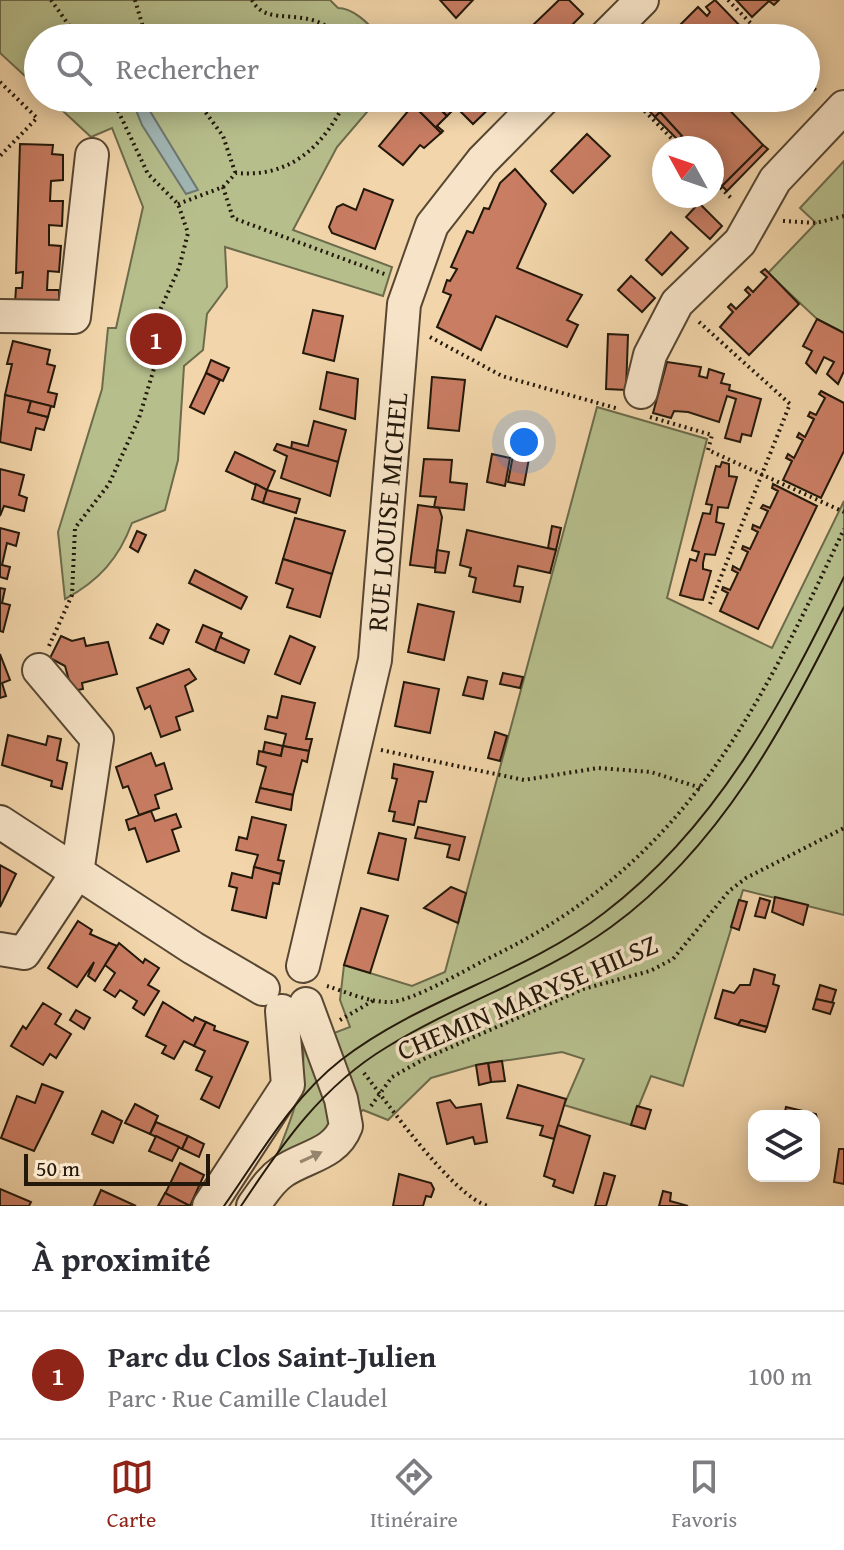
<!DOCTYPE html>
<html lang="fr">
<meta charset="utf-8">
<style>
body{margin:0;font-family:"Gentium Book Plus",serif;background:#f7f7f7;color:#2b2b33}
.controls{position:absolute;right:24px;bottom:24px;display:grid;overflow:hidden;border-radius:16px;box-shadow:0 4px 20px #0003}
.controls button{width:72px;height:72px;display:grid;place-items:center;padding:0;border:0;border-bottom:2px solid #e1e1e2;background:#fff;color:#2b2b33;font:40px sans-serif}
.compass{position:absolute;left:652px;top:136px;width:72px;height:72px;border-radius:50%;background:#fff;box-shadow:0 4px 20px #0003;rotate:310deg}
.scale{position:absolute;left:24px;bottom:20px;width:186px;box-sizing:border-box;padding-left:8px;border:4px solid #23180a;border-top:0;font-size:22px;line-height:28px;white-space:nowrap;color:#23180a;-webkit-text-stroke:6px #f7e4c8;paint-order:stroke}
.you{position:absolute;left:524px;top:442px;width:28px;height:28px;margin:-20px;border:6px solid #fff;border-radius:50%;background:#1a73e8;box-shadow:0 0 0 12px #1a73e833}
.badge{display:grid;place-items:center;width:52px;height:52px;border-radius:50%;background:#8f2418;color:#fff;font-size:26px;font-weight:700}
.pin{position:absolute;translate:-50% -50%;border:4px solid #fff;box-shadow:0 2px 8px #0006}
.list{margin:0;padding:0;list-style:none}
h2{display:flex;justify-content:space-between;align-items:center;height:104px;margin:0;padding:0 32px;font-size:34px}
h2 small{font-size:26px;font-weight:400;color:#7c7c81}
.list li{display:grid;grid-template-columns:52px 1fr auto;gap:24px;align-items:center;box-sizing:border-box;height:128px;padding:0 32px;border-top:2px solid #e1e1e2}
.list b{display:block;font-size:30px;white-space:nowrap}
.list p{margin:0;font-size:26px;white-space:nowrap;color:#7c7c81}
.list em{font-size:26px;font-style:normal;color:#7c7c81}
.icon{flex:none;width:44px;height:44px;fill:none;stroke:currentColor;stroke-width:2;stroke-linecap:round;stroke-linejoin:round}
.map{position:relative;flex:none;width:844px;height:1206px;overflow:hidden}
.search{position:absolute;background:#fff;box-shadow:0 4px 20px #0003;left:24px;right:24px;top:24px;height:88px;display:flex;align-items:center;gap:20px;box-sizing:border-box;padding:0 28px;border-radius:44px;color:#7c7c81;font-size:30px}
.sheet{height:232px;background:#fff}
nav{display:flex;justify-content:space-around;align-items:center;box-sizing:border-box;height:112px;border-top:2px solid #e1e1e2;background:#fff;font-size:22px;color:#7c7c81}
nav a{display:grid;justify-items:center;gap:4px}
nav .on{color:#8f2418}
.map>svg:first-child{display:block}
.green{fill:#b6be8c;stroke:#6c6b4b;stroke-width:2}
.water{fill:#a0b6b4;stroke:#6e7770;stroke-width:2}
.building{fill:#c97d63;stroke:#23180a;stroke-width:2}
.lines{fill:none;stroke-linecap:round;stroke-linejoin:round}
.minor-casing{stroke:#574732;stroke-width:36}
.path{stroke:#23180a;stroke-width:4;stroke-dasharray:2 4;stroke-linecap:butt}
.minor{stroke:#f7e4c8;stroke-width:32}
.tram{stroke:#23180a;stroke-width:2}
.oneway{fill:#988872}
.labels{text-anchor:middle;stroke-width:7;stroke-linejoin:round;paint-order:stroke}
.street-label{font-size:28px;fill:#23180a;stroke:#f7e4c8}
</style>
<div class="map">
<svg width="844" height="1206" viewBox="0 0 844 1206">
<rect width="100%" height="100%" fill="#f2d5aa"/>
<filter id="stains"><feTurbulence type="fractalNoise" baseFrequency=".0025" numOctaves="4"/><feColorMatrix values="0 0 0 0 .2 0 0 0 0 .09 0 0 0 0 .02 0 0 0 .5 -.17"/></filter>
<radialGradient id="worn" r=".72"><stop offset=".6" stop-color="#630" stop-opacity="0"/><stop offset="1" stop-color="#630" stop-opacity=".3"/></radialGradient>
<g class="green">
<path d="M 0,0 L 330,0 L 338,8 C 355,8 371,27 382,38 L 38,38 L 38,88 L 0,53 Z"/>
<path d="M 49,98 L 379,98 L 337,147 L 293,230 L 392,267 L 383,296 L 225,247 L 227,287 L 207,314 L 203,350 L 184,366 L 178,460 L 165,510 L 132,523 C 119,558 99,581 65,599 L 58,532 L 102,389 L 108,328 L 116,328 L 143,207 L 112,128 L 91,137 Z"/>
<path d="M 844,161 L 844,333 L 817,319 L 768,273 L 816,223 L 800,208 Z"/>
<path d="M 597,407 L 707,439 L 667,598 L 772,648 L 844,501 L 844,915 L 743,890 L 683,1086 L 651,1076 L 631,1125 L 564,1105 L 584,1059 L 562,1052 L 476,1065 L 431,1078 L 388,1120 L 363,1110 L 324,1142 L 269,1176 C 284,1135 307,1090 303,1045 L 350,1027 L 340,1000 L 344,965 L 412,986 L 445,972 Z"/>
</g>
<path class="water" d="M 131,98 L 142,98 L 198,190 L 186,194 L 142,125 Z"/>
<g class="building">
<path d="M 440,0 L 473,0 L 456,18 Z"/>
<path d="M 559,0 L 569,0 L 583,14 L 559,38 L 544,38 L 532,26 Z"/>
<path d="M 715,0 L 746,32 L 740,38 L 675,38 L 671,34 L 698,7 L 707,16 L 710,12 L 706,7 Z"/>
<path d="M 736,0 L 779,0 L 774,5 L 769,1 L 752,17 Z"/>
<path d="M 428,98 L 447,116 L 437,126 L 443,131 L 441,133 L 418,110 Z"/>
<path d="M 431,98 L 500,98 L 473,124 L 456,107 L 447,116 Z"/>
<path d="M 637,98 L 708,98 L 715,105 L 720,100 L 763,145 L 722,186 L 712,175 L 712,148 L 686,148 L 678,140 L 682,136 L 660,112 L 655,117 Z"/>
<path d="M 413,105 L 441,133 L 424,148 L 420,145 L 403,165 L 379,146 Z"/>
<path d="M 660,112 L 682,136 L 678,140 L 655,117 Z"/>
<path d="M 587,134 L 610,156 L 573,193 L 551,171 Z"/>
<path d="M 20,144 L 53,145 L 52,154 L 63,155 L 63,180 L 51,181 L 50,201 L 63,201 L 62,226 L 49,225 L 49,245 L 61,246 L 59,272 L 48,271 L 47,290 L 59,290 L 59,304 L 15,303 L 16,288 L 22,288 L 23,272 L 16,273 Z"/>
<path d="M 763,145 L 768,149 L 727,191 L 722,186 Z"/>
<path d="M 515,169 L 546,204 L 517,268 L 582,295 L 567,320 L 578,325 L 567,347 L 496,316 L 481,350 L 437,327 L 451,295 L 443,292 L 447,280 L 450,281 L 457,269 L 451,267 L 467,231 L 473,233 L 484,208 L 489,209 L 500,183 Z"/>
<path d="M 364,189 L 393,200 L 375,249 L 332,233 L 329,227 L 337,207 L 343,204 L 356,210 Z"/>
<path d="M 699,203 L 722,226 L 710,239 L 686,217 Z"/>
<path d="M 671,232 L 688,248 L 662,275 L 646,260 Z"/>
<path d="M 765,269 L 799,304 L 749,355 L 720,327 L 733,312 L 728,307 L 731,304 L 736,309 L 750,295 L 745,290 L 748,287 L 753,292 L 767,277 L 761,272 Z"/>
<path d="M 631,276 L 655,298 L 642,312 L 618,290 Z"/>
<path d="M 313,310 L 343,316 L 334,361 L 303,353 Z"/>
<path d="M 817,319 L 844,333 L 844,371 L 838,384 L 827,374 L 834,362 L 824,357 L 816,373 L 806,363 L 812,351 L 803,346 Z"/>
<path d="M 608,334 L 628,335 L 626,390 L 606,389 Z"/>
<path d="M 13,341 L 50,350 L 47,364 L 55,366 L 48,392 L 57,394 L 54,407 L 5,395 L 12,364 L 7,364 Z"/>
<path d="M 211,360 L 229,368 L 223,381 L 206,373 Z"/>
<path d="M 667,362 L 701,367 L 699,376 L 707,378 L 709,369 L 724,374 L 721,383 L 730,385 L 729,390 L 761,399 L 751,436 L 742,434 L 740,442 L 725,438 L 736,399 L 727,396 L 719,422 L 688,412 L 674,411 L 671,418 L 653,413 Z"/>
<path d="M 327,372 L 358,379 L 355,419 L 320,409 Z"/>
<path d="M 206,373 L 220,380 L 204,414 L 190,407 Z"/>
<path d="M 432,377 L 465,380 L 459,431 L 428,428 Z"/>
<path d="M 821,391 L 844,403 L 844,451 L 821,498 L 783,480 L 792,461 L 786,458 L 788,454 L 794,458 L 803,440 L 797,437 L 799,433 L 805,437 L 814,419 L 808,416 L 810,412 L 816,415 L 825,398 L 819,394 Z"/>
<path d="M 5,395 L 31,401 L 28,412 L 48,417 L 44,430 L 36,428 L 31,450 L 0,442 Z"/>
<path d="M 31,401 L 51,406 L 48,417 L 28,412 Z"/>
<path d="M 314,421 L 346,430 L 338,462 L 291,450 L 292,442 L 308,446 Z"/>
<path d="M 277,444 L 338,462 L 330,496 L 281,478 L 287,456 L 274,450 Z"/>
<path d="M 514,450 L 530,453 L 524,485 L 508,482 Z"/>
<path d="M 235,452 L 275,471 L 267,490 L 226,471 Z"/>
<path d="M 492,454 L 510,458 L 505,486 L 487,482 Z"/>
<path d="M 424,459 L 452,460 L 450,482 L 467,484 L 464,510 L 434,507 L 436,497 L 420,496 Z"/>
<path d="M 722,462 L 729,464 L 729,476 L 737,477 L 728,508 L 718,507 L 716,522 L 724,524 L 715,555 L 705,554 L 703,563 L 703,569 L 711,571 L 703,600 L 695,599 L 680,595 L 690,559 L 696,561 L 699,552 L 692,550 L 703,513 L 710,514 L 712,505 L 706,504 L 716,466 L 720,467 Z"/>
<path d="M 0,469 L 24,475 L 19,495 L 27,498 L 24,511 L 4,506 L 0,516 Z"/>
<path d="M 256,484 L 267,490 L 263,503 L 252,499 Z"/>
<path d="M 773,484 L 817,506 L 758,629 L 720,611 L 728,593 L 722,590 L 723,587 L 730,590 L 738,573 L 732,570 L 733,566 L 740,570 L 748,552 L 742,549 L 743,546 L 750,549 L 758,532 L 752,529 L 753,525 L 760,528 L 768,511 L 761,508 L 763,505 L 770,508 L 778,491 L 772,488 Z"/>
<path d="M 267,490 L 300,499 L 296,513 L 263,503 Z"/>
<path d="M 418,505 L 439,508 L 442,517 L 435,568 L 410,565 Z"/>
<path d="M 295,518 L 345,531 L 332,574 L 283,559 Z"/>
<path d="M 552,526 L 561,528 L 556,550 L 548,548 Z"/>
<path d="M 0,528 L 19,533 L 16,546 L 7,543 L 2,565 L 10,567 L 7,579 L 0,577 Z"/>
<path d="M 467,530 L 556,550 L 550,573 L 518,566 L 514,586 L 523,587 L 520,602 L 473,592 L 476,578 L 469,576 L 471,568 L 460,565 Z"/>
<path d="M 137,531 L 146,535 L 138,552 L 130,547 Z"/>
<path d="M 437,550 L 449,552 L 445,573 L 435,572 Z"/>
<path d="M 283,559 L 332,574 L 320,617 L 287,607 L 293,589 L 276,583 Z"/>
<path d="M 195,570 L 247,597 L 241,609 L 189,583 Z"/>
<path d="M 0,588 L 5,589 L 2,603 L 10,605 L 3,632 L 0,631 Z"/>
<path d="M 418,604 L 454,612 L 444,660 L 408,652 Z"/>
<path d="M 157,624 L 169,630 L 163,644 L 150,638 Z"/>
<path d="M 203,625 L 222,633 L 215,651 L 196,642 Z"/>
<path d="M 61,636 L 72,641 L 84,638 L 86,646 L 108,642 L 117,674 L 82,683 L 83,689 L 72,691 L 65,666 L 50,658 Z"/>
<path d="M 290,636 L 315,647 L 300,684 L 275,674 Z"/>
<path d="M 220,637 L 249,650 L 244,663 L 215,651 Z"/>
<path d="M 0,654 L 10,680 L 2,683 L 6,696 L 0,698 Z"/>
<path d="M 189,669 L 196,679 L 185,686 L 193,711 L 176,717 L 180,730 L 161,737 L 150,706 L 145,709 L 137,688 Z"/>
<path d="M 503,673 L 523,677 L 520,688 L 500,684 Z"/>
<path d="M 468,677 L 487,681 L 483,699 L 463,695 Z"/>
<path d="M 404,682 L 439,689 L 430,733 L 395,726 Z"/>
<path d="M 282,696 L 315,703 L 306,739 L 312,739 L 309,751 L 283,746 L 286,734 L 265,729 L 268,716 L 277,718 Z"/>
<path d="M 495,732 L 507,736 L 500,761 L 488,758 Z"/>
<path d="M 8,735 L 46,745 L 48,736 L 61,739 L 57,760 L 67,763 L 62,789 L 51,786 L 52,781 L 2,765 Z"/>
<path d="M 265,742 L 283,746 L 281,756 L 263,752 Z"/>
<path d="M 283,746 L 309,751 L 307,762 L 302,760 L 293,795 L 260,788 L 266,767 L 257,764 L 259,751 L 281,756 Z"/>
<path d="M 151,753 L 156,766 L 164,763 L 172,789 L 155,795 L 159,808 L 139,815 L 128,786 L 123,788 L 116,767 Z"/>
<path d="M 394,764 L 433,772 L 426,802 L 419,801 L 414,825 L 393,821 L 395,812 L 389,811 L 397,779 L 392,778 Z"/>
<path d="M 260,788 L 293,795 L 291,810 L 256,802 Z"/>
<path d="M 151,811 L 155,821 L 176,814 L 181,827 L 172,830 L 179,851 L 147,862 L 135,828 L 129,830 L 126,820 Z"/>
<path d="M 252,817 L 286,825 L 278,860 L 284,861 L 281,874 L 254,867 L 258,855 L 236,850 L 239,837 L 247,839 Z"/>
<path d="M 418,827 L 465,837 L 459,860 L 447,857 L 450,845 L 415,838 Z"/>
<path d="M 379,833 L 406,839 L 398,880 L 368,873 Z"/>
<path d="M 0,865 L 16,874 L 0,907 Z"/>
<path d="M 254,867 L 281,874 L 279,884 L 273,883 L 266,918 L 232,910 L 237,888 L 229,886 L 232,873 L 252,878 Z"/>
<path d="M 451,887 L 466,893 L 458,923 L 424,908 Z"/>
<path d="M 775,897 L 808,905 L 803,925 L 772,912 Z"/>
<path d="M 760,898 L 770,901 L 765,918 L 755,916 Z"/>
<path d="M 739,900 L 747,902 L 739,930 L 731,927 Z"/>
<path d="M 361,908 L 388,916 L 370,973 L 344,965 Z"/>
<path d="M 78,921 L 92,930 L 90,934 L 117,946 L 95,981 L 88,976 L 94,962 L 77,987 L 48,968 Z"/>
<path d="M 119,943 L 143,963 L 145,959 L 159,968 L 148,985 L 159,991 L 144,1015 L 133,1008 L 137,1001 L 120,990 L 115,997 L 104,990 L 115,973 L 105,965 Z"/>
<path d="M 754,969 L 775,975 L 773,984 L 779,986 L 767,1027 L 741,1020 L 738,1025 L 715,1018 L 723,990 L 734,993 L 740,985 L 750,985 Z"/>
<path d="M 820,985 L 836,990 L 832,1003 L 816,999 Z"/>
<path d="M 816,999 L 834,1003 L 830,1014 L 813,1009 Z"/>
<path d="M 163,1002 L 193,1021 L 195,1017 L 206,1022 L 194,1046 L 184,1041 L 174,1059 L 162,1053 L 166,1046 L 146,1036 Z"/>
<path d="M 43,1003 L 61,1014 L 55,1024 L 71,1034 L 56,1058 L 50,1054 L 43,1065 L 11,1046 L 23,1026 L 26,1029 Z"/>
<path d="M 76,1010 L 90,1018 L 84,1029 L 70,1020 Z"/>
<path d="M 741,1020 L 767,1027 L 765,1032 L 738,1025 Z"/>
<path d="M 206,1022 L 215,1026 L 214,1030 L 248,1042 L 219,1108 L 201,1099 L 212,1077 L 196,1070 L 205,1051 L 194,1046 Z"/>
<path d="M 502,1061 L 505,1081 L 491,1082 L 488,1063 Z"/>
<path d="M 488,1063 L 491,1082 L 479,1085 L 476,1065 Z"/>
<path d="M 42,1084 L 63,1092 L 34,1151 L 1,1138 L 17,1096 L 35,1103 Z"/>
<path d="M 518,1085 L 566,1099 L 554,1139 L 540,1135 L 543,1126 L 507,1118 Z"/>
<path d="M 450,1100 L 456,1108 L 481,1104 L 487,1142 L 475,1144 L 473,1137 L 447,1144 L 437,1103 Z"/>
<path d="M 135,1104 L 158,1116 L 150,1134 L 125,1123 Z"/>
<path d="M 637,1106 L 651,1110 L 645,1129 L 631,1125 Z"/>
<path d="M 786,1107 L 816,1114 L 818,1124 L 814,1142 L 814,1116 L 784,1116 Z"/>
<path d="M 102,1111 L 122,1121 L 113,1143 L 92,1134 Z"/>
<path d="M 156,1122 L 188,1136 L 182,1149 L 150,1134 Z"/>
<path d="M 558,1125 L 590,1136 L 573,1193 L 553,1186 L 555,1180 L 544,1176 Z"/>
<path d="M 156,1136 L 179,1147 L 172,1161 L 149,1151 Z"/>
<path d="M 188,1136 L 204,1144 L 199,1157 L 182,1149 Z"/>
<path d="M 839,1149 L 844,1149 L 844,1184 L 834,1182 Z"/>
<path d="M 180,1163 L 204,1175 L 190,1206 L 165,1194 Z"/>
<path d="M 604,1173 L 615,1176 L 606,1206 L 595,1206 Z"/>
<path d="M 399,1174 L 431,1183 L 434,1189 L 431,1197 L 426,1196 L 423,1206 L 393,1206 Z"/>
<path d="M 0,1189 L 31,1202 L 29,1206 L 0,1206 Z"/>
<path d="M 101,1190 L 136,1206 L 94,1206 Z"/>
<path d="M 663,1191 L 671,1193 L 670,1201 L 688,1206 L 659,1206 Z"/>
<path d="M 165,1193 L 190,1206 L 158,1206 Z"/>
</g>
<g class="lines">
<g class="minor-casing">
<g id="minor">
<path d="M 604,38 L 642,0"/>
<path d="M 0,316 L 74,317 L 92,155"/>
<path d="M 641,392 L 650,355 L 677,303 L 740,242 L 775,180 L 844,107"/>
<path d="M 0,822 L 193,948 L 263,989"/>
<path d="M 0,949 L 24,953 L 77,873 L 97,739 L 39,670"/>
<path d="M 303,966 L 375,660 L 404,304 L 432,225 L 482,161 L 544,98"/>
<path d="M 209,1206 L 288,1085 L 282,1011"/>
<path d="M 253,1206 C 262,1194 269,1181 282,1172 C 305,1156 335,1155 346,1126 L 341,1099 L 306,1004"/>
</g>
</g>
<g class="path">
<path d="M 51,0 L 78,38"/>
<path d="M 135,0 L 143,27 L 151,38"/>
<path d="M 252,0 C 267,30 310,2 340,38"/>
<path d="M 728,0 L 765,38"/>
<path d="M 806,80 L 818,93"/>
<path d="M 0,82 L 37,118 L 0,156"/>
<path d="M 195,98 L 223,136 L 235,172"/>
<path d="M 632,98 L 681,148"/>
<path d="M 712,179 L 731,198"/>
<path d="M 223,187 L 236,173 C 291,178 324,146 347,98"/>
<path d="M 178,204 L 223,187 L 233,218 L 387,275"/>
<path d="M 783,221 L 816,223 L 844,216"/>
<path d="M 699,322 L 790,404 L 710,604"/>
<path d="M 430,337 L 502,376 L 619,409"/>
<path d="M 650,417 L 712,435 L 708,450 L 844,512"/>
<path d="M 49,646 L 72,595 L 75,528 L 109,484 L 139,418 L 159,352 L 152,328 L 179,268 L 188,233 L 178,204 L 148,174 L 112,98"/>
<path d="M 381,750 L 524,780 L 598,768 L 651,772 L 701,788"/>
<path d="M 327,986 C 346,992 371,1003 391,1002 C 412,1001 464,971 485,960 C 682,867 756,716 844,529"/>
<path d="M 340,1020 L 376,999"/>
<path d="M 364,1073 C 388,1104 454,1197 488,1206"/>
<path d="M 371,1106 L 392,1077 L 424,1059 L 583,989 L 650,971 L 673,959 L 729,891 L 746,878 L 844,828"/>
</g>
<use href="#minor" class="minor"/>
<g class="tram">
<path d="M 224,1206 C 260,1155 291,1099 341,1060 C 421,998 524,975 604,913 C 717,827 783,702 844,577"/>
<path d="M 241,1206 C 282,1144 322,1086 387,1047 C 460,1002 542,977 611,927 C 721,847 785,725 844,607"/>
</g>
</g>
<defs><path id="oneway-solid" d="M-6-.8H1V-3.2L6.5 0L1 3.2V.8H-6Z" transform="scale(2)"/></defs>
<use class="oneway" href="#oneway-solid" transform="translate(311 1157) rotate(-25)"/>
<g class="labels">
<g class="street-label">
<text transform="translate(387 512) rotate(-85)" y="10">RUE LOUISE MICHEL</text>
<text transform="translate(527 997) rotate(-23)" y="10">CHEMIN MARYSE HILSZ</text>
</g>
</g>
<rect width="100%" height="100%" filter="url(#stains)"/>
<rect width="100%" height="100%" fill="url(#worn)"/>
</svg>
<div class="controls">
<button><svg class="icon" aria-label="layers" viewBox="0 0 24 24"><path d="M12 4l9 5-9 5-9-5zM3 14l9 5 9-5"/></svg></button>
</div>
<svg class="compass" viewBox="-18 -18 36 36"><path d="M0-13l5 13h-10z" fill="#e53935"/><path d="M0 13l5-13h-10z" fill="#7c7c81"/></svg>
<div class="scale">50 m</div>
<div class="you"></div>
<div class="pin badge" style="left:156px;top:339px">1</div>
<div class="search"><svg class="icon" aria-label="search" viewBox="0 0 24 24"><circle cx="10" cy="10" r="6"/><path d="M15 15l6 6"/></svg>Rechercher</div>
</div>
<section class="sheet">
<h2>À proximité<small></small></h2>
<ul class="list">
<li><span class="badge">1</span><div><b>Parc du Clos Saint-Julien</b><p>Parc · Rue Camille Claudel</p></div><em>100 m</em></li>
</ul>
</section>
<nav>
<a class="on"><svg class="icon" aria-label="map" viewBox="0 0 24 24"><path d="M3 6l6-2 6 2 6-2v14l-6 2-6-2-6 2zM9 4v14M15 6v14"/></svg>Carte</a>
<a><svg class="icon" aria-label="directions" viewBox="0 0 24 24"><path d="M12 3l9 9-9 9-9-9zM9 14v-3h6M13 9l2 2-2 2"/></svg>Itinéraire</a>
<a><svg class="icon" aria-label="saved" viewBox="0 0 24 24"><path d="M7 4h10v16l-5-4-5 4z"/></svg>Favoris</a>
</nav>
